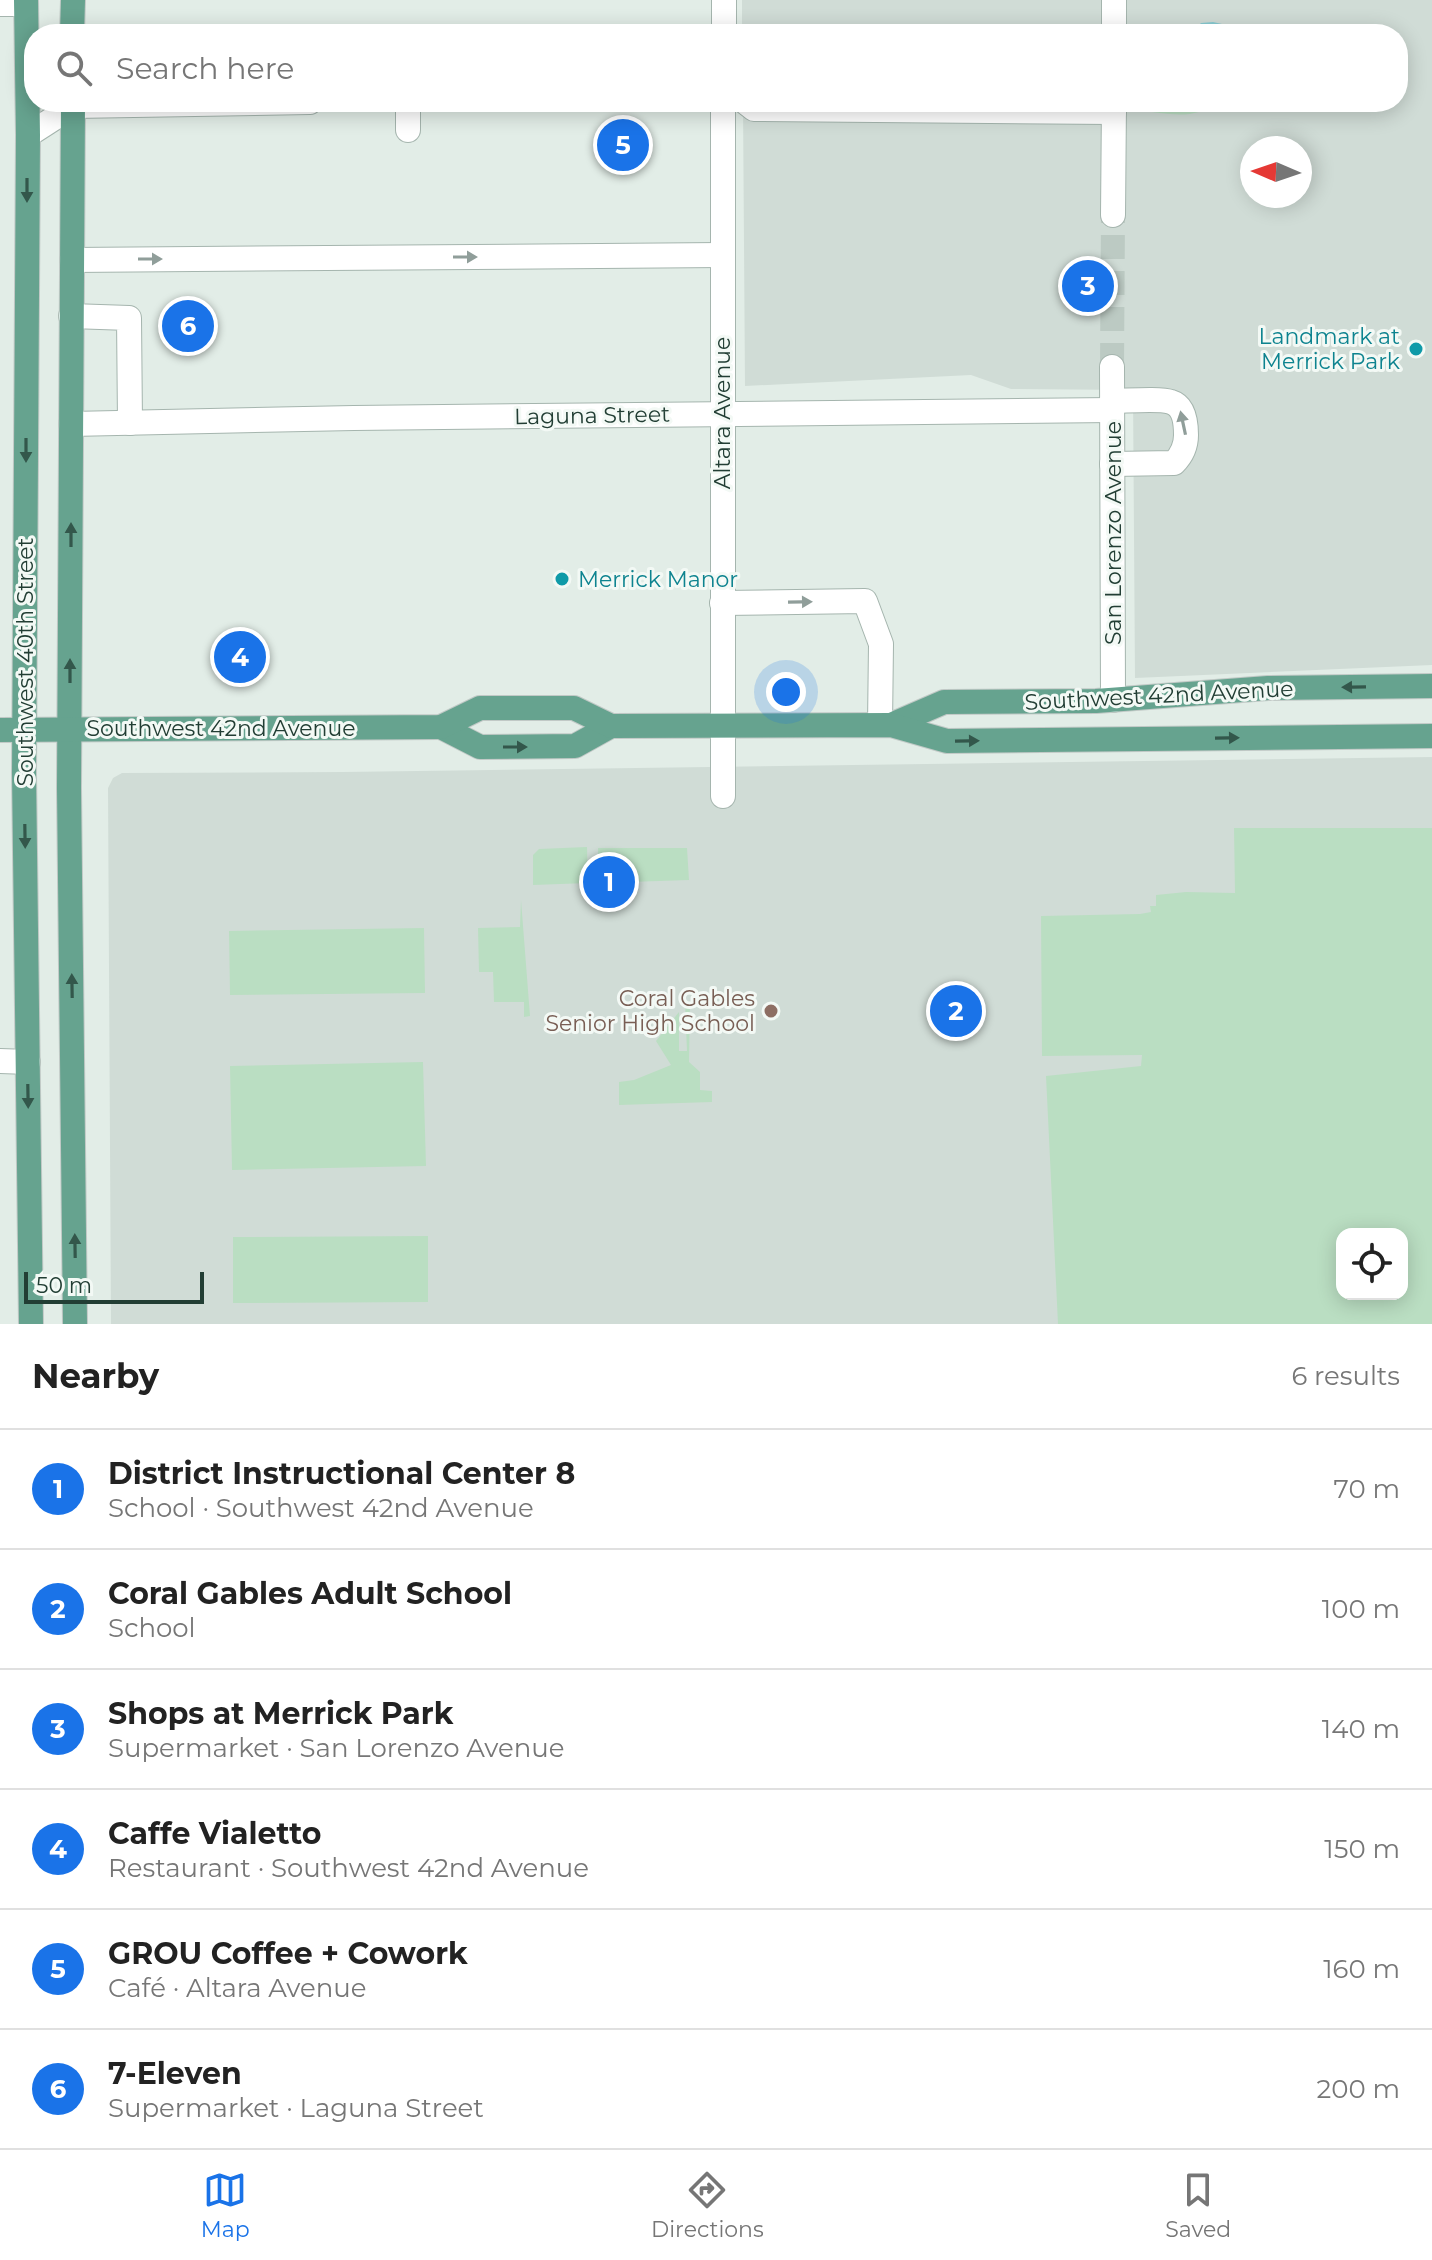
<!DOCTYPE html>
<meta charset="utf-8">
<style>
body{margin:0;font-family:Montserrat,sans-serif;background:#f6f6f6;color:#222}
.controls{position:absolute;right:24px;bottom:24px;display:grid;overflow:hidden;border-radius:16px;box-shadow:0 4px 20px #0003}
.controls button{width:72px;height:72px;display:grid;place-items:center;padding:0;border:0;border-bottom:2px solid #e0e0e0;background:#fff;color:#222;font:40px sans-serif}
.compass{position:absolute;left:1240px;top:136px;width:72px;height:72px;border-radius:50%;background:#fff;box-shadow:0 4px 20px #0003;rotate:272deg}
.scale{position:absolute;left:24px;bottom:20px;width:180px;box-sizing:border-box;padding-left:8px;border:4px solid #223e34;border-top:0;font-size:22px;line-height:28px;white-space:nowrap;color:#223e34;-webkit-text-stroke:6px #f3f9f5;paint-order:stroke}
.you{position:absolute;left:786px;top:692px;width:28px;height:28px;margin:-20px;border:6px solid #fff;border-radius:50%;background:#1a73e8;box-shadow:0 0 0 12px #1a73e833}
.badge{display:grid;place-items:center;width:52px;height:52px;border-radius:50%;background:#1a73e8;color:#fff;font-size:26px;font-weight:700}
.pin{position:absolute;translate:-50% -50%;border:4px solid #fff;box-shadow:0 2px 8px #0006}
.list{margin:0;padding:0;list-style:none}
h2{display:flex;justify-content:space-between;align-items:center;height:104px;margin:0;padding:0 32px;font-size:34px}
h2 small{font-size:26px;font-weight:400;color:#767676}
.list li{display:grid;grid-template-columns:52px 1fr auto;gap:24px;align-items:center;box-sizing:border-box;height:120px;padding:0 32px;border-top:2px solid #e0e0e0}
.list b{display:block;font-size:30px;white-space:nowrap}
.list p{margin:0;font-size:26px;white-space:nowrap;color:#767676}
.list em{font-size:26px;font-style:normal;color:#767676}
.icon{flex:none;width:44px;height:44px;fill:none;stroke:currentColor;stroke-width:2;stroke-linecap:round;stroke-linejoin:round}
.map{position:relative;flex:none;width:1432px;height:1324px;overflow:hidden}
.search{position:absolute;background:#fff;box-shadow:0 4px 20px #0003;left:24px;right:24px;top:24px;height:88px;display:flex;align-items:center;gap:20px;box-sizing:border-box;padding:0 28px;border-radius:32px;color:#767676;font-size:30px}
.sheet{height:824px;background:#fff}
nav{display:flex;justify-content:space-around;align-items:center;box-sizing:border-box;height:112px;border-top:2px solid #e0e0e0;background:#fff;font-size:22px;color:#767676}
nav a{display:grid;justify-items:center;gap:4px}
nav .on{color:#1a73e8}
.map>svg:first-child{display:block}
.built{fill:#d0dcd6;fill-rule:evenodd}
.green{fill:#badec2;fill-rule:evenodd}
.water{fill:#89ccd3}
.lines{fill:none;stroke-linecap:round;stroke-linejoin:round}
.minor-tunnel{stroke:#bccac3;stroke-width:24;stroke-dasharray:24 12;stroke-linecap:butt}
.minor-casing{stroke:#a5b5ae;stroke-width:26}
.major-casing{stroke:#c1c9c6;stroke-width:26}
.minor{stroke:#fff;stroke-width:24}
.major{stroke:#66a38f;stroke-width:24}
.oneway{fill:#33574b}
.oneway2{fill:#909e9a}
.culture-dot{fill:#0f9aa8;stroke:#f3f9f5;stroke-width:3}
.education-dot{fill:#8d6e63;stroke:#f3f9f5;stroke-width:3}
.labels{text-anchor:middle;stroke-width:6;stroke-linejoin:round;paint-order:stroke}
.culture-label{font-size:22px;fill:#0d838f;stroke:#f3f9f5;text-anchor:end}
.street-label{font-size:22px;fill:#223e34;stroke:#f3f9f5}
.education-label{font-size:22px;fill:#785e54;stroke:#f3f9f5;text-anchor:end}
</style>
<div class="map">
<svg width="1432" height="1324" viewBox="0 0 1432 1324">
<rect width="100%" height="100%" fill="#e2ede7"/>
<g class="built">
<path d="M 742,0 L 1432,0 L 1432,665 L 1135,678 L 1133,390 L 1011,389 L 971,375 L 745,386 L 743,102 L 1398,102 L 1398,34 L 742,34 ZM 1252,148 L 1300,148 L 1300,196 L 1252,196 Z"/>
<path d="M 1432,757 L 1432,1324 L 111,1324 L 108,788 L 113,778 L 122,773 L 343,772 ZM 1342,1234 L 1402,1234 L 1402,1294 L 1342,1294 Z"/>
</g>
<g class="green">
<path d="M 1152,102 L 1221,102 C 1196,117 1181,116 1152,112 Z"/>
<path d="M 1234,828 L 1432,828 L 1432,1324 L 1058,1324 L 1046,1076 L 1141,1066 L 1142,1055 L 1042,1056 L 1041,916 L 1140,914 L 1151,912 L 1150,906 L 1156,906 L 1156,895 L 1186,892 L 1235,893 ZM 1342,1234 L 1402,1234 L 1402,1294 L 1342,1294 Z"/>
<path d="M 587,847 L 588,883 L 533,885 L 533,855 L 539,849 Z"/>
<path d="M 598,848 L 687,848 L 689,880 L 599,883 Z"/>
<path d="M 521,900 L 530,1016 L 524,1017 L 524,1002 L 494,1002 L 493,972 L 479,972 L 478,928 L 520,927 Z"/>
<path d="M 424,928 L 425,993 L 230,995 L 229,931 Z"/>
<path d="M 685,1003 L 690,1004 L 689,1062 L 700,1072 L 700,1090 L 712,1091 L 712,1102 L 619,1105 L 619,1082 L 634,1080 L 671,1065 L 656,1041 L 679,1012 L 679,1051 L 687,1051 Z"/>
<path d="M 423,1062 L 426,1166 L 232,1170 L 230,1066 Z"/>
<path d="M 428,1236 L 428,1302 L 233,1303 L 233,1237 Z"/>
</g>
<path class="water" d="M 1213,22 L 1222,24 L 1229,34 L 1191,34 L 1201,23 Z"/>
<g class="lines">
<path class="minor-tunnel" d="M 1112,367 L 1113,215"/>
<g class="minor-casing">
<g id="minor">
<path d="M 1114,0 L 1114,34"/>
<path d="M 0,4 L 26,4"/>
<path d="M 724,34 L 724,0"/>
<path d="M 745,102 L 754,109 L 1114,112"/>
<path d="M 408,130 L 408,102"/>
<path d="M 28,135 L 73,106 L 310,102"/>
<path d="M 1113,215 L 1114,102"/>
<path d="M 72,260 L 722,255"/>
<path d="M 71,316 L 129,318 L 130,423"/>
<path d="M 1112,367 L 1113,700"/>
<path d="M 1112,401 C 1126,401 1160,398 1171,402 C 1184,406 1186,423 1186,435 C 1186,446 1182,455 1174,463 L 1112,464"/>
<path d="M 71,424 L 354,418 L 1112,410"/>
<path d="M 722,603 L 865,601 L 881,644 L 880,725"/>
<path d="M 723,796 L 723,102"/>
<path d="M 0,1061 L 28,1062"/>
</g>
</g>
<g class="major-casing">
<g id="major">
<path d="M 26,0 L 28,135 L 24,773 L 31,1324"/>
<path d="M 72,34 L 73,0"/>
<path d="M 73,102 L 69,788 L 75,1324"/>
<path d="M 891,725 L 944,702 L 1096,701 L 1268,688 L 1432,686"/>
<path d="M 441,727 L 480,747 L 575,746 L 611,726"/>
<path d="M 0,730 L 441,727 L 480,708 L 574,708 L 611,726 L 891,725 L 947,741 L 1432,736"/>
</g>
</g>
<use href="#minor" class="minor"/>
<use href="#major" class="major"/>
</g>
<defs><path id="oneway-solid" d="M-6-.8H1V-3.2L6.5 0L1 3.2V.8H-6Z" transform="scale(2)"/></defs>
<g class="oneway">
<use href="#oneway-solid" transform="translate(27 190) rotate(90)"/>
<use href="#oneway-solid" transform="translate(26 450) rotate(90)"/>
<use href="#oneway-solid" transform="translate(71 535) rotate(-90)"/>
<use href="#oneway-solid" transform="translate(70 671) rotate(-90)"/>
<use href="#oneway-solid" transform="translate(1354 687) rotate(179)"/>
<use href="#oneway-solid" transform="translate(1227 738) rotate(-1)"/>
<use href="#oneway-solid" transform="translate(967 741) rotate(-1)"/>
<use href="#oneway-solid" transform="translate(515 747)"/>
<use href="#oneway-solid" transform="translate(25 836) rotate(89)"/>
<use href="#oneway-solid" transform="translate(72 986) rotate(-91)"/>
<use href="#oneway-solid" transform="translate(28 1096) rotate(89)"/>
<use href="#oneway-solid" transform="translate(75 1246) rotate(-91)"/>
</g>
<g class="oneway2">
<use href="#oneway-solid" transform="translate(465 257)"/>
<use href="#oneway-solid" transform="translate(150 259)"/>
<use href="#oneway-solid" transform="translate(1183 423) rotate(-102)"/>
<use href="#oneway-solid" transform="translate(800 602) rotate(-1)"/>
</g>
<g class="culture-dot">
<circle cx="1416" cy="349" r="8"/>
<circle cx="562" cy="579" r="8"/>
</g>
<circle class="education-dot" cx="771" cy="1011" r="8"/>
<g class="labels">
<g class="culture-label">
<text x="1400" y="344">Landmark at<tspan x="1400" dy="25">Merrick Park</tspan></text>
<text x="578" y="587" text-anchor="start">Merrick Manor</text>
</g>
<g class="street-label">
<text transform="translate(722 413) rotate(-90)" y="8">Altara Avenue</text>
<text transform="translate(592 415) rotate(-1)" y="8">Laguna Street</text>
<text transform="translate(1113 533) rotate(-90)" y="8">San Lorenzo Avenue</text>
<text transform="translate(25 662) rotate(-90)" y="8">Southwest 40th Street</text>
<text transform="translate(1159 695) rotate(-3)" y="8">Southwest 42nd Avenue</text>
<text x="221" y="736">Southwest 42nd Avenue</text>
</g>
<g class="education-label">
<text x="755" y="1006">Coral Gables<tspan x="755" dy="25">Senior High School</tspan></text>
</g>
</g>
</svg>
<div class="controls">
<button><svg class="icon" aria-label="locate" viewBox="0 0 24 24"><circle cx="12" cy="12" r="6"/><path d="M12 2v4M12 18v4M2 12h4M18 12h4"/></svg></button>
</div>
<svg class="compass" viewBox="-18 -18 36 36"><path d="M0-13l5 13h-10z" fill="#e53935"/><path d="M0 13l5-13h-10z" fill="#767676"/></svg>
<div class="scale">50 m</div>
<div class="you"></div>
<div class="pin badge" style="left:609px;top:882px">1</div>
<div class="pin badge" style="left:956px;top:1011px">2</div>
<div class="pin badge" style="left:1088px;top:286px">3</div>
<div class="pin badge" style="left:240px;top:657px">4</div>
<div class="pin badge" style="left:623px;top:145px">5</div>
<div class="pin badge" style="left:188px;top:326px">6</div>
<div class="search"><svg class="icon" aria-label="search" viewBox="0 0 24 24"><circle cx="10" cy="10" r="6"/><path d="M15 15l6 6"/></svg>Search here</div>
</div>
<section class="sheet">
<h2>Nearby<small>6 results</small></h2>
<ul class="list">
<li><span class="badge">1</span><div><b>District Instructional Center 8</b><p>School · Southwest 42nd Avenue</p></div><em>70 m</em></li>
<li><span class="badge">2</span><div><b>Coral Gables Adult School</b><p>School</p></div><em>100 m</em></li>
<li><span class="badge">3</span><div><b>Shops at Merrick Park</b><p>Supermarket · San Lorenzo Avenue</p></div><em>140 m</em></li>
<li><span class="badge">4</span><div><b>Caffe Vialetto</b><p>Restaurant · Southwest 42nd Avenue</p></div><em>150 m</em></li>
<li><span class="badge">5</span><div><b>GROU Coffee + Cowork</b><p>Café · Altara Avenue</p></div><em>160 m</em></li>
<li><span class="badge">6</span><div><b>7-Eleven</b><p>Supermarket · Laguna Street</p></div><em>200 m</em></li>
</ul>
</section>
<nav>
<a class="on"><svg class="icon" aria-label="map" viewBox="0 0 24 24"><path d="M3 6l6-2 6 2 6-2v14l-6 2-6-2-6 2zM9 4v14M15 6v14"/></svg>Map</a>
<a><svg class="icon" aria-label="directions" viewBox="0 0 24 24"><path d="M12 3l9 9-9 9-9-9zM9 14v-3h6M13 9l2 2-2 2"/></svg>Directions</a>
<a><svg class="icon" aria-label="saved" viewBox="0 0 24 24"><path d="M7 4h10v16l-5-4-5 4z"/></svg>Saved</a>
</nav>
